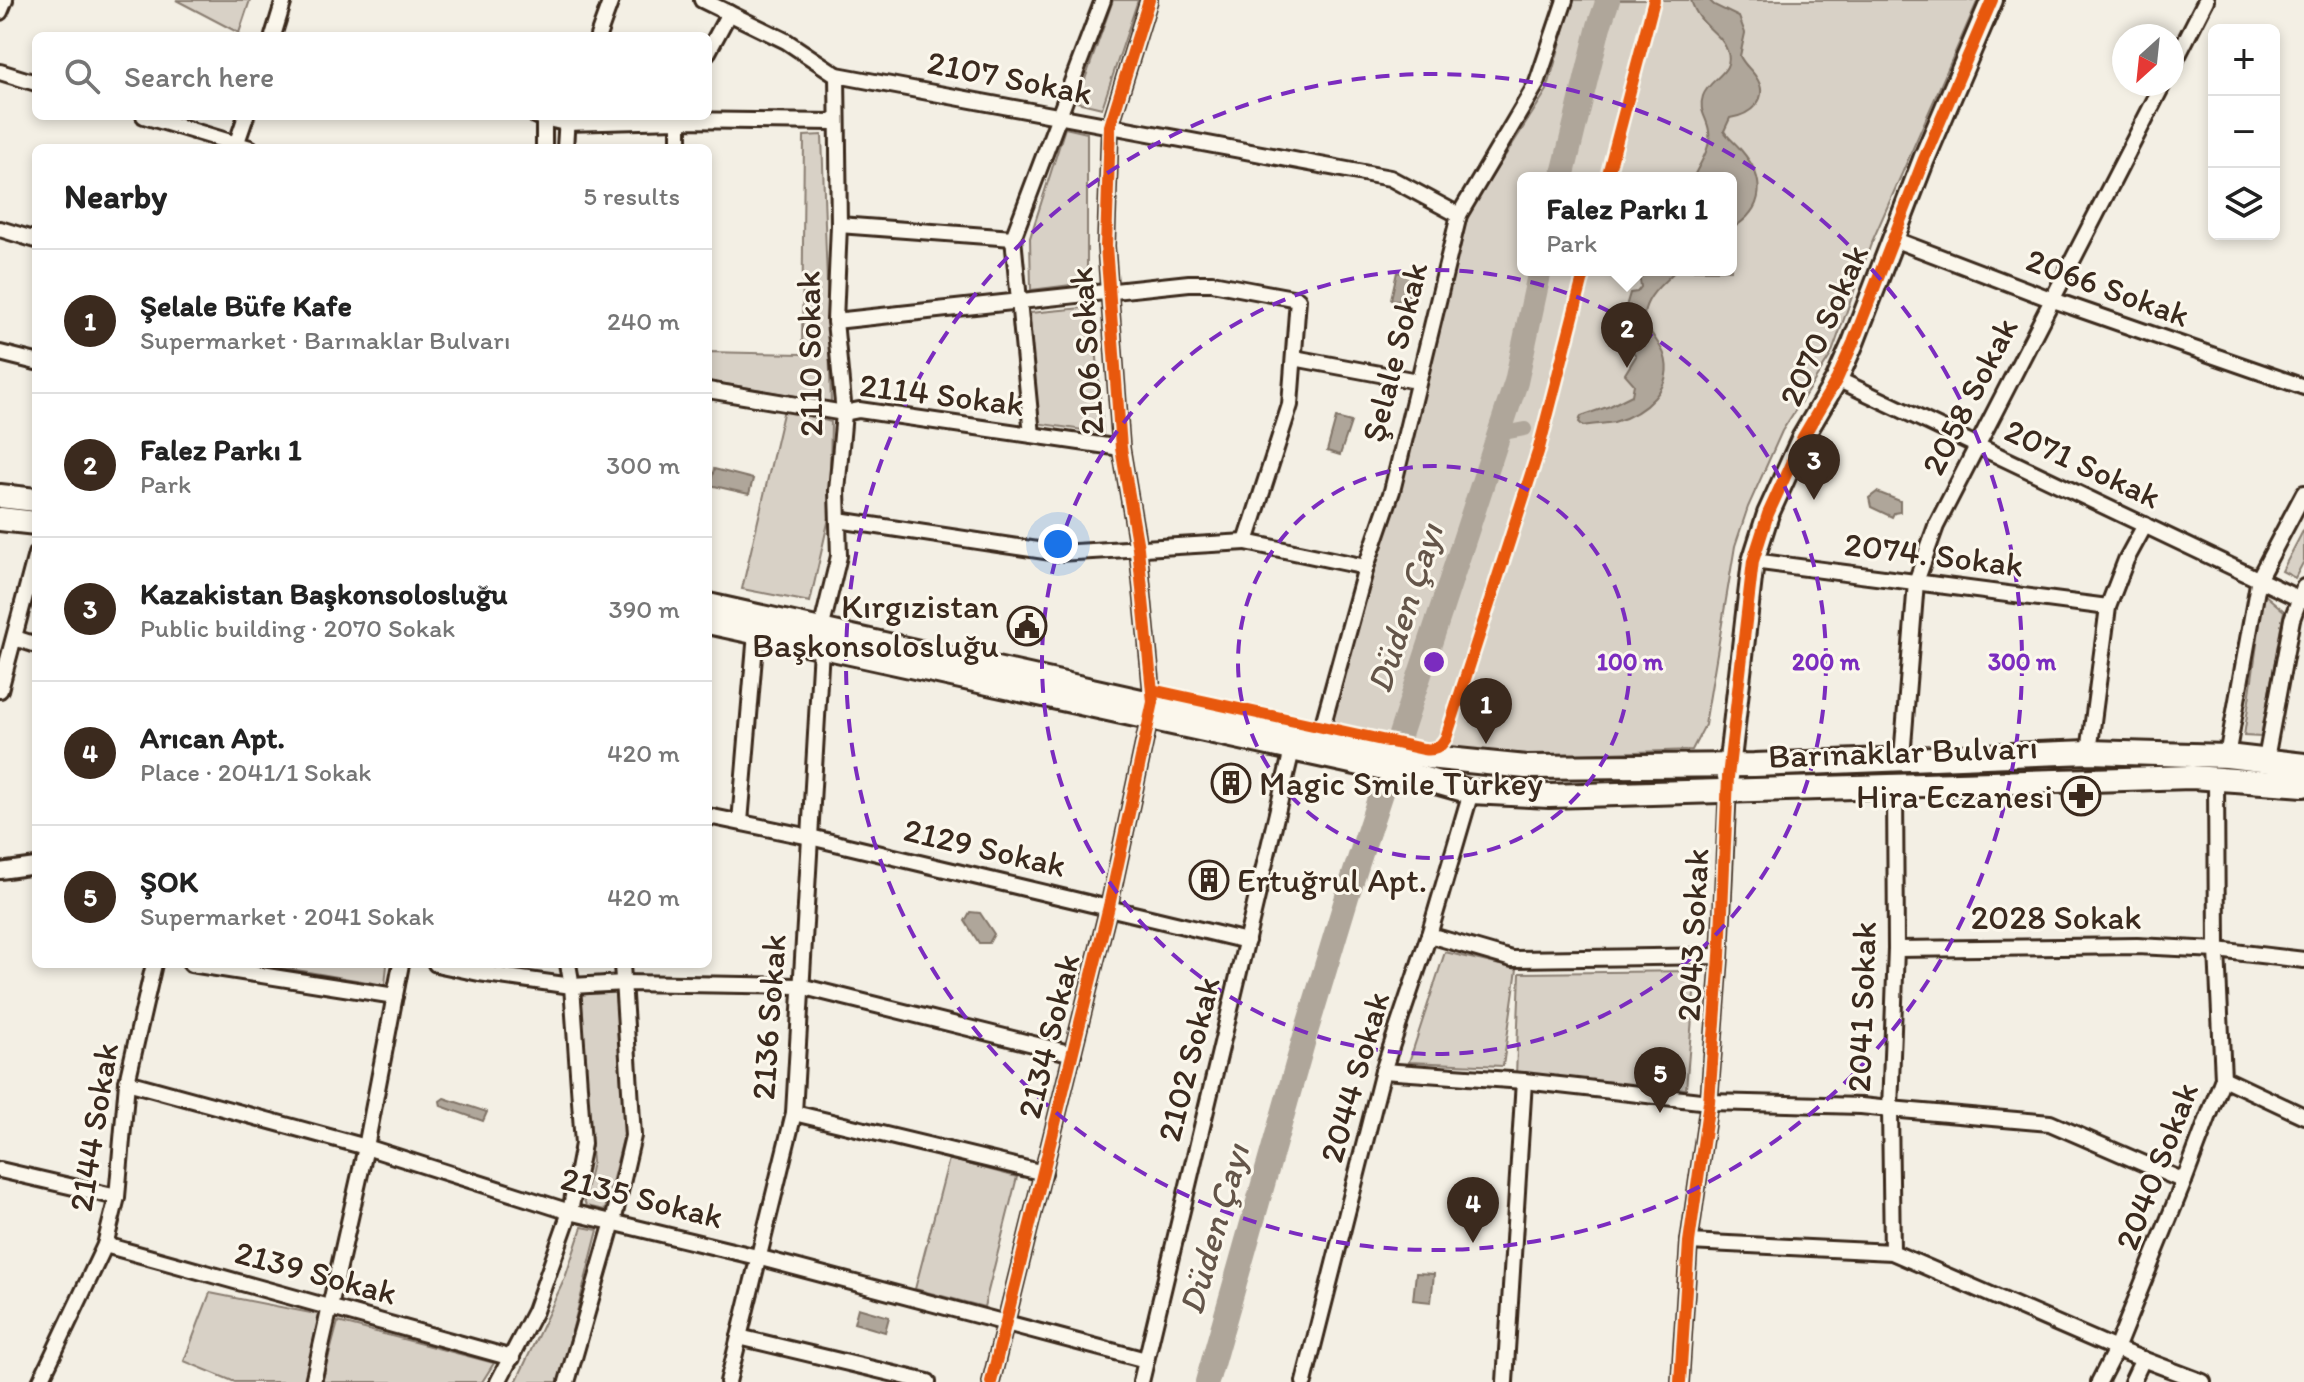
<!DOCTYPE html>
<meta charset="utf-8">
<style>
body{margin:0;font-family:Itim,sans-serif;background:#f6f6f6;color:#222}
.controls{position:absolute;right:24px;top:24px;display:grid;overflow:hidden;border-radius:12px;box-shadow:0 4px 12px #0003}
.controls button{width:72px;height:72px;display:grid;place-items:center;padding:0;border:0;border-bottom:2px solid #e0e0e0;background:#fff;color:#222;font:40px sans-serif}
.compass{position:absolute;left:2112px;top:24px;width:72px;height:72px;border-radius:50%;background:#fff;box-shadow:0 4px 12px #0003;rotate:207deg}
.you{position:absolute;left:1058px;top:544px;width:28px;height:28px;margin:-20px;border:6px solid #fff;border-radius:50%;background:#1a73e8;box-shadow:0 0 0 12px #1a73e833}
.badge{display:grid;place-items:center;width:52px;height:52px;border-radius:50%;background:#3b2a1e;color:#fff;font-size:26px;font-weight:700}
.pin{position:absolute;translate:-50% -66px;filter:drop-shadow(0 2px 4px #0008)}
.pin::after{content:'';position:absolute;top:42px;width:28px;height:24px;background:inherit;clip-path:polygon(0 0,100% 0,50% 100%)}
.popup{position:absolute;left:1517px;top:172px;width:220px;height:104px;box-sizing:border-box;display:grid;place-content:center;border-radius:12px;background:#fff;filter:drop-shadow(0 2px 6px #0005);font-size:26px;white-space:nowrap;color:#767676}
.popup b{font-size:30px;color:#222}
.popup::after{content:'';position:absolute;left:50%;top:100%;margin-left:-16px;border:16px solid transparent;border-top-color:#fff}
.list{margin:0;padding:0;list-style:none}
h2{display:flex;justify-content:space-between;align-items:center;height:104px;margin:0;padding:0 32px;font-size:34px}
h2 small{font-size:26px;font-weight:400;color:#767676}
.list li{display:grid;grid-template-columns:52px 1fr auto;gap:24px;align-items:center;box-sizing:border-box;height:144px;padding:0 32px;border-top:2px solid #e0e0e0}
.list b{display:block;font-size:30px;white-space:nowrap}
.list p{margin:0;font-size:26px;white-space:nowrap;color:#767676}
.list em{font-size:26px;font-style:normal;color:#767676}
.icon{flex:none;width:44px;height:44px;fill:none;stroke:currentColor;stroke-width:2;stroke-linecap:round;stroke-linejoin:round}
.map{position:relative;flex:none;width:2304px;height:1382px;overflow:hidden}
.search{position:absolute;background:#fff;box-shadow:0 4px 12px #0003;left:32px;top:32px;width:680px;height:88px;display:flex;align-items:center;gap:20px;box-sizing:border-box;padding:0 28px;border-radius:12px;color:#767676;font-size:30px}
.panel{position:absolute;background:#fff;box-shadow:0 4px 12px #0003;left:32px;top:144px;width:680px;height:824px;border-radius:12px}
.map>svg:first-child{display:block}
.green{fill:#d8d1c6;stroke:#8a7e72;stroke-width:2;fill-rule:evenodd}
.water{fill:#afa69a;stroke:#817468;stroke-width:2}
.lines{fill:none;stroke-linecap:round;stroke-linejoin:round}
.canal{stroke:#afa69a;stroke-width:14}
.river{stroke:#afa69a;stroke-width:24}
.street-casing{stroke:#3b2a1e;stroke-width:20}
.secondary-casing{stroke:#3b2a1e;stroke-width:26}
.primary-casing{stroke:#3b2a1e;stroke-width:28}
.street{stroke:#fbf7ec;stroke-width:14}
.secondary{stroke:#fbf7ec;stroke-width:20}
.primary{stroke:#fbf7ec;stroke-width:22}
.cycleway-casing{stroke:#fbf7ec;stroke-width:17}
.cycleway{stroke:#e8590c;stroke-width:12}
.ring{fill:none;stroke:#7b2cbf;stroke-width:4;stroke-dasharray:14 10}
.labels{text-anchor:middle;stroke-width:6;stroke-linejoin:round;paint-order:stroke}
.street-label{font-size:34px;fill:#3b2a1e;stroke:#fbf7ec}
.poi-label{font-size:34px;fill:#3b2a1e;stroke:#fbf7ec;text-anchor:end}
.water-label{font-size:36px;font-style:italic;fill:#645549;stroke:#fbf7ec}
.centre{fill:#7b2cbf;stroke:#fbf7ec;stroke-width:4}
.ring-label{font-size:24px;text-anchor:middle;font-weight:bold;fill:#7b2cbf;stroke:#fbf7ec;stroke-width:6;stroke-linejoin:round;paint-order:stroke}
</style>
<div class="map">
<svg width="2304" height="1382" viewBox="0 0 2304 1382">
<rect width="100%" height="100%" fill="#f3efe4"/>
<filter id="ink" filterUnits="userSpaceOnUse"><feTurbulence type="fractalNoise" baseFrequency=".0125" numOctaves="2"/><feDisplacementMap in="SourceGraphic" scale="16" xChannelSelector="R" yChannelSelector="G"/><feConvolveMatrix kernelMatrix="1 2 1 2 8 2 1 2 1" color-interpolation-filters="sRGB"/></filter>
<g filter="url(#ink)">
<g class="green">
<path d="M 176,0 L 250,0 L 239,33 Z"/>
<path d="M 1113,0 L 1138,0 L 1102,108 L 1077,102 Z"/>
<path d="M 1573,0 L 1978,0 L 1871,244 L 1831,355 L 1782,431 L 1748,507 L 1735,546 L 1705,725 L 1692,750 L 1521,756 L 1441,749 L 1327,725 L 1403,478 L 1468,214 L 1547,90 ZM 1523,178 L 1731,178 L 1731,270 L 1523,270 Z"/>
<path d="M 1065,128 L 1087,133 L 1087,283 L 1031,290 L 1030,238 Z"/>
<path d="M 822,135 L 831,402 L 708,381 L 708,352 L 802,354 L 804,136 Z"/>
<path d="M 1093,307 L 1103,433 L 1036,423 L 1030,313 Z"/>
<path d="M 784,409 L 831,422 L 829,518 L 810,602 L 742,589 Z"/>
<path d="M 2304,529 L 2304,561 L 2295,578 L 2282,571 Z"/>
<path d="M 2264,594 L 2284,611 L 2261,737 L 2244,736 Z"/>
<path d="M 1445,952 L 1517,969 L 1503,1066 L 1409,1062 Z"/>
<path d="M 261,964 L 384,964 L 387,965 L 385,985 Z"/>
<path d="M 1696,971 L 1686,1089 L 1516,1076 L 1520,973 Z"/>
<path d="M 615,990 L 625,1131 L 605,1210 L 586,1206 L 584,1200 L 592,1162 L 579,995 Z"/>
<path d="M 949,1159 L 1017,1177 L 984,1307 L 915,1289 Z"/>
<path d="M 582,1227 L 598,1230 L 559,1382 L 516,1382 L 565,1278 Z"/>
<path d="M 210,1293 L 321,1315 L 304,1382 L 235,1382 L 184,1361 Z"/>
<path d="M 338,1322 L 494,1363 L 482,1382 L 322,1382 Z"/>
</g>
<g class="water">
<path d="M 1691,0 L 1709,0 L 1714,5 L 1739,17 L 1745,33 L 1740,56 C 1744,65 1751,69 1756,77 C 1771,99 1750,115 1730,118 L 1724,131 C 1729,139 1736,143 1741,150 C 1766,179 1766,209 1731,229 L 1731,178 L 1693,178 C 1699,165 1712,147 1709,131 C 1707,117 1698,111 1703,96 C 1709,78 1736,73 1727,50 C 1721,32 1699,27 1691,0 Z"/>
<path d="M 1638,270 L 1676,270 C 1665,282 1650,292 1645,309 C 1641,326 1658,339 1664,354 C 1676,388 1643,414 1614,422 C 1604,424 1593,424 1583,426 L 1579,422 L 1581,416 L 1610,406 L 1632,395 L 1634,384 L 1625,374 L 1636,356 L 1630,347 L 1624,344 L 1625,327 L 1631,325 L 1633,319 L 1631,313 L 1625,310 L 1630,293 L 1637,292 L 1641,287 L 1640,280 L 1635,276 Z"/>
<path d="M 1397,272 L 1413,276 L 1408,302 L 1391,299 Z"/>
<path d="M 1336,418 L 1351,422 L 1340,455 L 1327,451 Z"/>
<path d="M 714,469 L 753,479 L 749,494 L 710,485 Z"/>
<path d="M 1877,492 L 1900,501 L 1900,512 L 1894,513 L 1892,517 L 1871,507 L 1869,498 Z"/>
<path d="M 970,912 L 980,913 L 994,934 L 989,943 L 979,943 L 965,921 Z"/>
<path d="M 444,1098 L 487,1112 L 483,1121 L 441,1106 L 440,1101 Z"/>
<path d="M 1416,1273 L 1434,1274 L 1431,1302 L 1413,1300 Z"/>
<path d="M 858,1308 L 889,1317 L 885,1332 L 854,1323 Z"/>
</g>
<g class="lines">
<path class="canal" d="M 1499,434 L 1525,429"/>
<g class="river">
<path d="M 1562,178 L 1599,26 L 1608,0"/>
<path d="M 1207,1382 L 1307,1029 L 1349,890 L 1516,382 L 1540,270"/>
</g>
<g class="street-casing">
<g id="street">
<path d="M 702,0 L 786,41 L 837,75 L 1390,178 L 1459,215"/>
<path d="M 0,12 L 5,0"/>
<path d="M 273,36 L 284,0"/>
<path d="M 598,36 L 611,0"/>
<path d="M 708,52 L 729,13"/>
<path d="M 2172,67 L 2206,0"/>
<path d="M 0,72 L 36,83"/>
<path d="M 144,116 L 250,148"/>
<path d="M 536,116 L 565,123 L 678,120 L 836,122"/>
<path d="M 235,148 L 246,116"/>
<path d="M 544,148 L 544,119"/>
<path d="M 565,148 L 567,117"/>
<path d="M 679,148 L 679,116"/>
<path d="M 839,225 L 1013,238"/>
<path d="M 0,229 L 36,240"/>
<path d="M 1893,239 L 2053,300 L 2304,387"/>
<path d="M 835,321 L 1189,283 L 1212,283 L 1298,299 L 1290,405 L 1246,542 L 1366,567"/>
<path d="M 0,353 L 36,362"/>
<path d="M 1294,358 L 1417,381"/>
<path d="M 1837,379 L 2304,601"/>
<path d="M 708,390 L 844,413 L 859,410 L 1121,448"/>
<path d="M 1032,435 L 1013,238 L 1103,0"/>
<path d="M 838,520 L 1058,553 L 1246,542"/>
<path d="M 1753,561 L 2108,607"/>
<path d="M 821,630 L 839,556 L 837,491 L 844,413 L 835,321 L 839,225 L 837,75"/>
<path d="M 15,638 L 36,645"/>
<path d="M 0,690 L 36,554"/>
<path d="M 1320,735 L 1366,567 L 1392,491 L 1459,215 L 1537,83 L 1565,0"/>
<path d="M 2089,752 L 2108,607 L 2126,560 L 2145,525"/>
<path d="M 2227,756 L 2259,578 L 2304,493"/>
<path d="M 1902,758 L 1916,582 L 1936,526 L 2163,84"/>
<path d="M 2266,759 L 2292,619 L 2304,587"/>
<path d="M 708,816 L 810,837 L 1247,941"/>
<path d="M 740,822 L 756,633"/>
<path d="M 0,871 L 36,866"/>
<path d="M 1429,935 L 1512,959 L 1720,956"/>
<path d="M 1896,949 L 2137,946 L 2217,950 L 2216,777"/>
<path d="M 191,964 L 395,996"/>
<path d="M 436,964 L 479,973 L 572,986 L 624,983 L 800,986 L 1073,1054"/>
<path d="M 1383,1071 L 1524,1081 L 1709,1102 L 1861,1106 L 1890,1109 L 1896,949 L 1895,786"/>
<path d="M 2223,1078 L 2304,1116"/>
<path d="M 127,1082 L 366,1147 L 570,1212 L 757,1257 L 1146,1360"/>
<path d="M 794,1113 L 1044,1173"/>
<path d="M 0,1170 L 117,1197"/>
<path d="M 1689,1242 L 1892,1252 L 2116,1349 L 2203,1382"/>
<path d="M 105,1245 L 512,1358"/>
<path d="M 1892,1252 L 1890,1109 L 2050,1123 L 2184,1181"/>
<path d="M 739,1337 L 928,1382"/>
<path d="M 40,1382 L 105,1245 L 117,1197 L 127,1082 L 154,964"/>
<path d="M 313,1382 L 366,1147 L 401,964"/>
<path d="M 498,1382 L 535,1311 L 570,1212 L 583,1144 L 572,986 L 568,964"/>
<path d="M 567,1382 L 613,1222 L 633,1136 L 622,964"/>
<path d="M 728,1382 L 794,1113 L 821,648"/>
<path d="M 991,1382 L 1109,906 L 1153,702 L 1138,548 L 1121,448 L 1106,246 L 1110,126 L 1149,0"/>
<path d="M 1141,1382 L 1292,750"/>
<path d="M 1304,1382 L 1383,1071 L 1429,935 L 1471,792"/>
<path d="M 1505,1382 L 1524,1081"/>
<path d="M 1680,1382 L 1689,1242 L 1709,1102 L 1720,956 L 1728,786"/>
<path d="M 2099,1382 L 2116,1349 L 2184,1181 L 2223,1078 L 2217,950 L 2304,960"/>
<path d="M 2132,1382 L 2143,1359"/>
</g>
</g>
<g class="secondary-casing">
<path id="secondary" d="M 1728,777 L 1753,561 L 1768,514 L 1803,437 L 1837,379 L 1853,343 L 1924,159 L 1992,0"/>
</g>
<g class="primary-casing">
<g id="primary">
<path d="M 0,496 L 36,500"/>
<path d="M 0,519 L 36,523"/>
<path d="M 708,605 L 1168,707 L 1428,757 L 1526,767 L 1754,765 L 2089,752 L 2227,756 L 2304,765"/>
<path d="M 708,622 L 1411,775 L 1471,792 L 1549,796 L 2192,777 L 2304,785"/>
</g>
</g>
<use href="#street" class="street"/>
<use href="#secondary" class="secondary"/>
<use href="#primary" class="primary"/>
<g class="cycleway-casing">
<g id="cycleway">
<path d="M 1607,178 L 1654,0"/>
<path d="M 1152,690 L 1423,749 C 1434,751 1440,748 1446,738 L 1538,452 L 1585,270"/>
<path d="M 991,1382 L 1109,906 L 1153,702 L 1138,548 L 1121,448 L 1106,246 L 1110,126 L 1149,0"/>
<path d="M 1680,1382 L 1689,1242 L 1709,1102 L 1720,956 L 1728,777 L 1753,561 L 1768,514 L 1803,437 L 1837,379 L 1853,343 L 1924,159 L 1992,0"/>
</g>
</g>
<use href="#cycleway" class="cycleway"/>
</g>
</g>
<g class="ring">
<circle cx="1434" cy="662" r="196"/>
<circle cx="1434" cy="662" r="392"/>
<circle cx="1434" cy="662" r="588"/>
</g>
<defs>
<g id="civic-ring" transform="scale(2)"><circle r="9.5" fill="#fbf7ec" stroke="#3b2a1e" stroke-width="1.5"/><path d="M-.6-6.5H3V-4.5H.6V-3L4-1V1h2V6H-6V1h2V-1L-.6-3ZM-1.2 2.5V6h2.4V2.5Z" fill="#3b2a1e"/></g>
<g id="building-ring" transform="scale(2)"><circle r="9.5" fill="#fbf7ec" stroke="#3b2a1e" stroke-width="1.5"/><path d="M-4-6H4V6H1V3H-1V6H-4ZM-2.5-4.3h1.7v1.8h-1.7ZM.8-4.3h1.7v1.8H.8ZM-2.5-1h1.7V.8h-1.7ZM.8-1h1.7V.8H.8Z" fill="#3b2a1e"/></g>
<g id="pharmacy-ring" transform="scale(2)"><circle r="9.5" fill="#fbf7ec" stroke="#3b2a1e" stroke-width="1.5"/><path d="M-2-6h4v4h4v4h-4v4h-4v-4h-4v-4h4Z" fill="#3b2a1e"/></g>
</defs>
<g fill-rule="evenodd">
<use href="#civic-ring" x="1027" y="626"/>
<use href="#building-ring" x="1231" y="783"/>
<use href="#pharmacy-ring" x="2081" y="796"/>
<use href="#building-ring" x="1209" y="880"/>
</g>
<g class="labels">
<g class="street-label">
<text transform="translate(1010 77) rotate(11)" y="12">2107 Sokak</text>
<text transform="translate(2108 287) rotate(20)" y="12">2066 Sokak</text>
<text transform="translate(1823 325) rotate(-66)" y="12">2070 Sokak</text>
<text transform="translate(1086 351) rotate(-94)" y="12">2106 Sokak</text>
<text transform="translate(1394 352) rotate(-76)" y="12">Şelale Sokak</text>
<text transform="translate(809 354) rotate(-91)" y="12">2110 Sokak</text>
<text transform="translate(942 394) rotate(7)" y="12">2114 Sokak</text>
<text transform="translate(1969 396) rotate(-63)" y="12">2058 Sokak</text>
<text transform="translate(2083 463) rotate(25)" y="12">2071 Sokak</text>
<text transform="translate(1934 554) rotate(7)" y="12">2074. Sokak</text>
<text transform="translate(1903 751) rotate(-2)" y="12">Barınaklar Bulvarı</text>
<text transform="translate(985 847) rotate(13)" y="12">2129 Sokak</text>
<text x="2056" y="929">2028 Sokak</text>
<text transform="translate(1692 935) rotate(-87)" y="12">2043 Sokak</text>
<text transform="translate(1861 1007) rotate(-88)" y="12">2041 Sokak</text>
<text transform="translate(768 1017) rotate(-86)" y="12">2136 Sokak</text>
<text transform="translate(1048 1036) rotate(-76)" y="12">2134 Sokak</text>
<text transform="translate(1188 1059) rotate(-76)" y="12">2102 Sokak</text>
<text transform="translate(1354 1077) rotate(-74)" y="12">2044 Sokak</text>
<text transform="translate(93 1127) rotate(-81)" y="12">2144 Sokak</text>
<text transform="translate(2156 1166) rotate(-69)" y="12">2040 Sokak</text>
<text transform="translate(642 1197) rotate(14)" y="12">2135 Sokak</text>
<text transform="translate(316 1272) rotate(15)" y="12">2139 Sokak</text>
</g>
<g class="poi-label">
<text x="999" y="618">Kırgızistan<tspan x="999" dy="39">Başkonsolosluğu</tspan></text>
<text x="1259" y="795" text-anchor="start">Magic Smile Turkey</text>
<text x="2053" y="808">Hira Eczanesi</text>
<text x="1237" y="892" text-anchor="start">Ertuğrul Apt.</text>
</g>
<g class="water-label">
<text transform="translate(1404 608) rotate(-72)" y="13">Düden Çayı</text>
<text transform="translate(1213 1229) rotate(-74)" y="13">Düden Çayı</text>
</g>
</g>
<circle cx="1434" cy="662" r="12" class="centre"/>
<g class="ring-label">
<text x="1630" y="670">100 m</text>
<text x="1826" y="670">200 m</text>
<text x="2022" y="670">300 m</text>
</g>
</svg>
<div class="controls">
<button>+</button>
<button>−</button>
<button><svg class="icon" aria-label="layers" viewBox="0 0 24 24"><path d="M12 4l9 5-9 5-9-5zM3 14l9 5 9-5"/></svg></button>
</div>
<svg class="compass" viewBox="-18 -18 36 36"><path d="M0-13l5 13h-10z" fill="#e53935"/><path d="M0 13l5-13h-10z" fill="#767676"/></svg>
<div class="you"></div>
<div class="pin badge" style="left:1486px;top:744px">1</div>
<div class="pin badge" style="left:1627px;top:368px">2</div>
<div class="popup"><b>Falez Parkı 1</b>Park</div>
<div class="pin badge" style="left:1814px;top:500px">3</div>
<div class="pin badge" style="left:1473px;top:1243px">4</div>
<div class="pin badge" style="left:1660px;top:1113px">5</div>
<div class="search"><svg class="icon" aria-label="search" viewBox="0 0 24 24"><circle cx="10" cy="10" r="6"/><path d="M15 15l6 6"/></svg>Search here</div>
<section class="panel">
<h2>Nearby<small>5 results</small></h2>
<ul class="list">
<li><span class="badge">1</span><div><b>Şelale Büfe Kafe</b><p>Supermarket · Barınaklar Bulvarı</p></div><em>240 m</em></li>
<li><span class="badge">2</span><div><b>Falez Parkı 1</b><p>Park</p></div><em>300 m</em></li>
<li><span class="badge">3</span><div><b>Kazakistan Başkonsolosluğu</b><p>Public building · 2070 Sokak</p></div><em>390 m</em></li>
<li><span class="badge">4</span><div><b>Arıcan Apt.</b><p>Place · 2041/1 Sokak</p></div><em>420 m</em></li>
<li><span class="badge">5</span><div><b>ŞOK</b><p>Supermarket · 2041 Sokak</p></div><em>420 m</em></li>
</ul>
</section>
</div>
